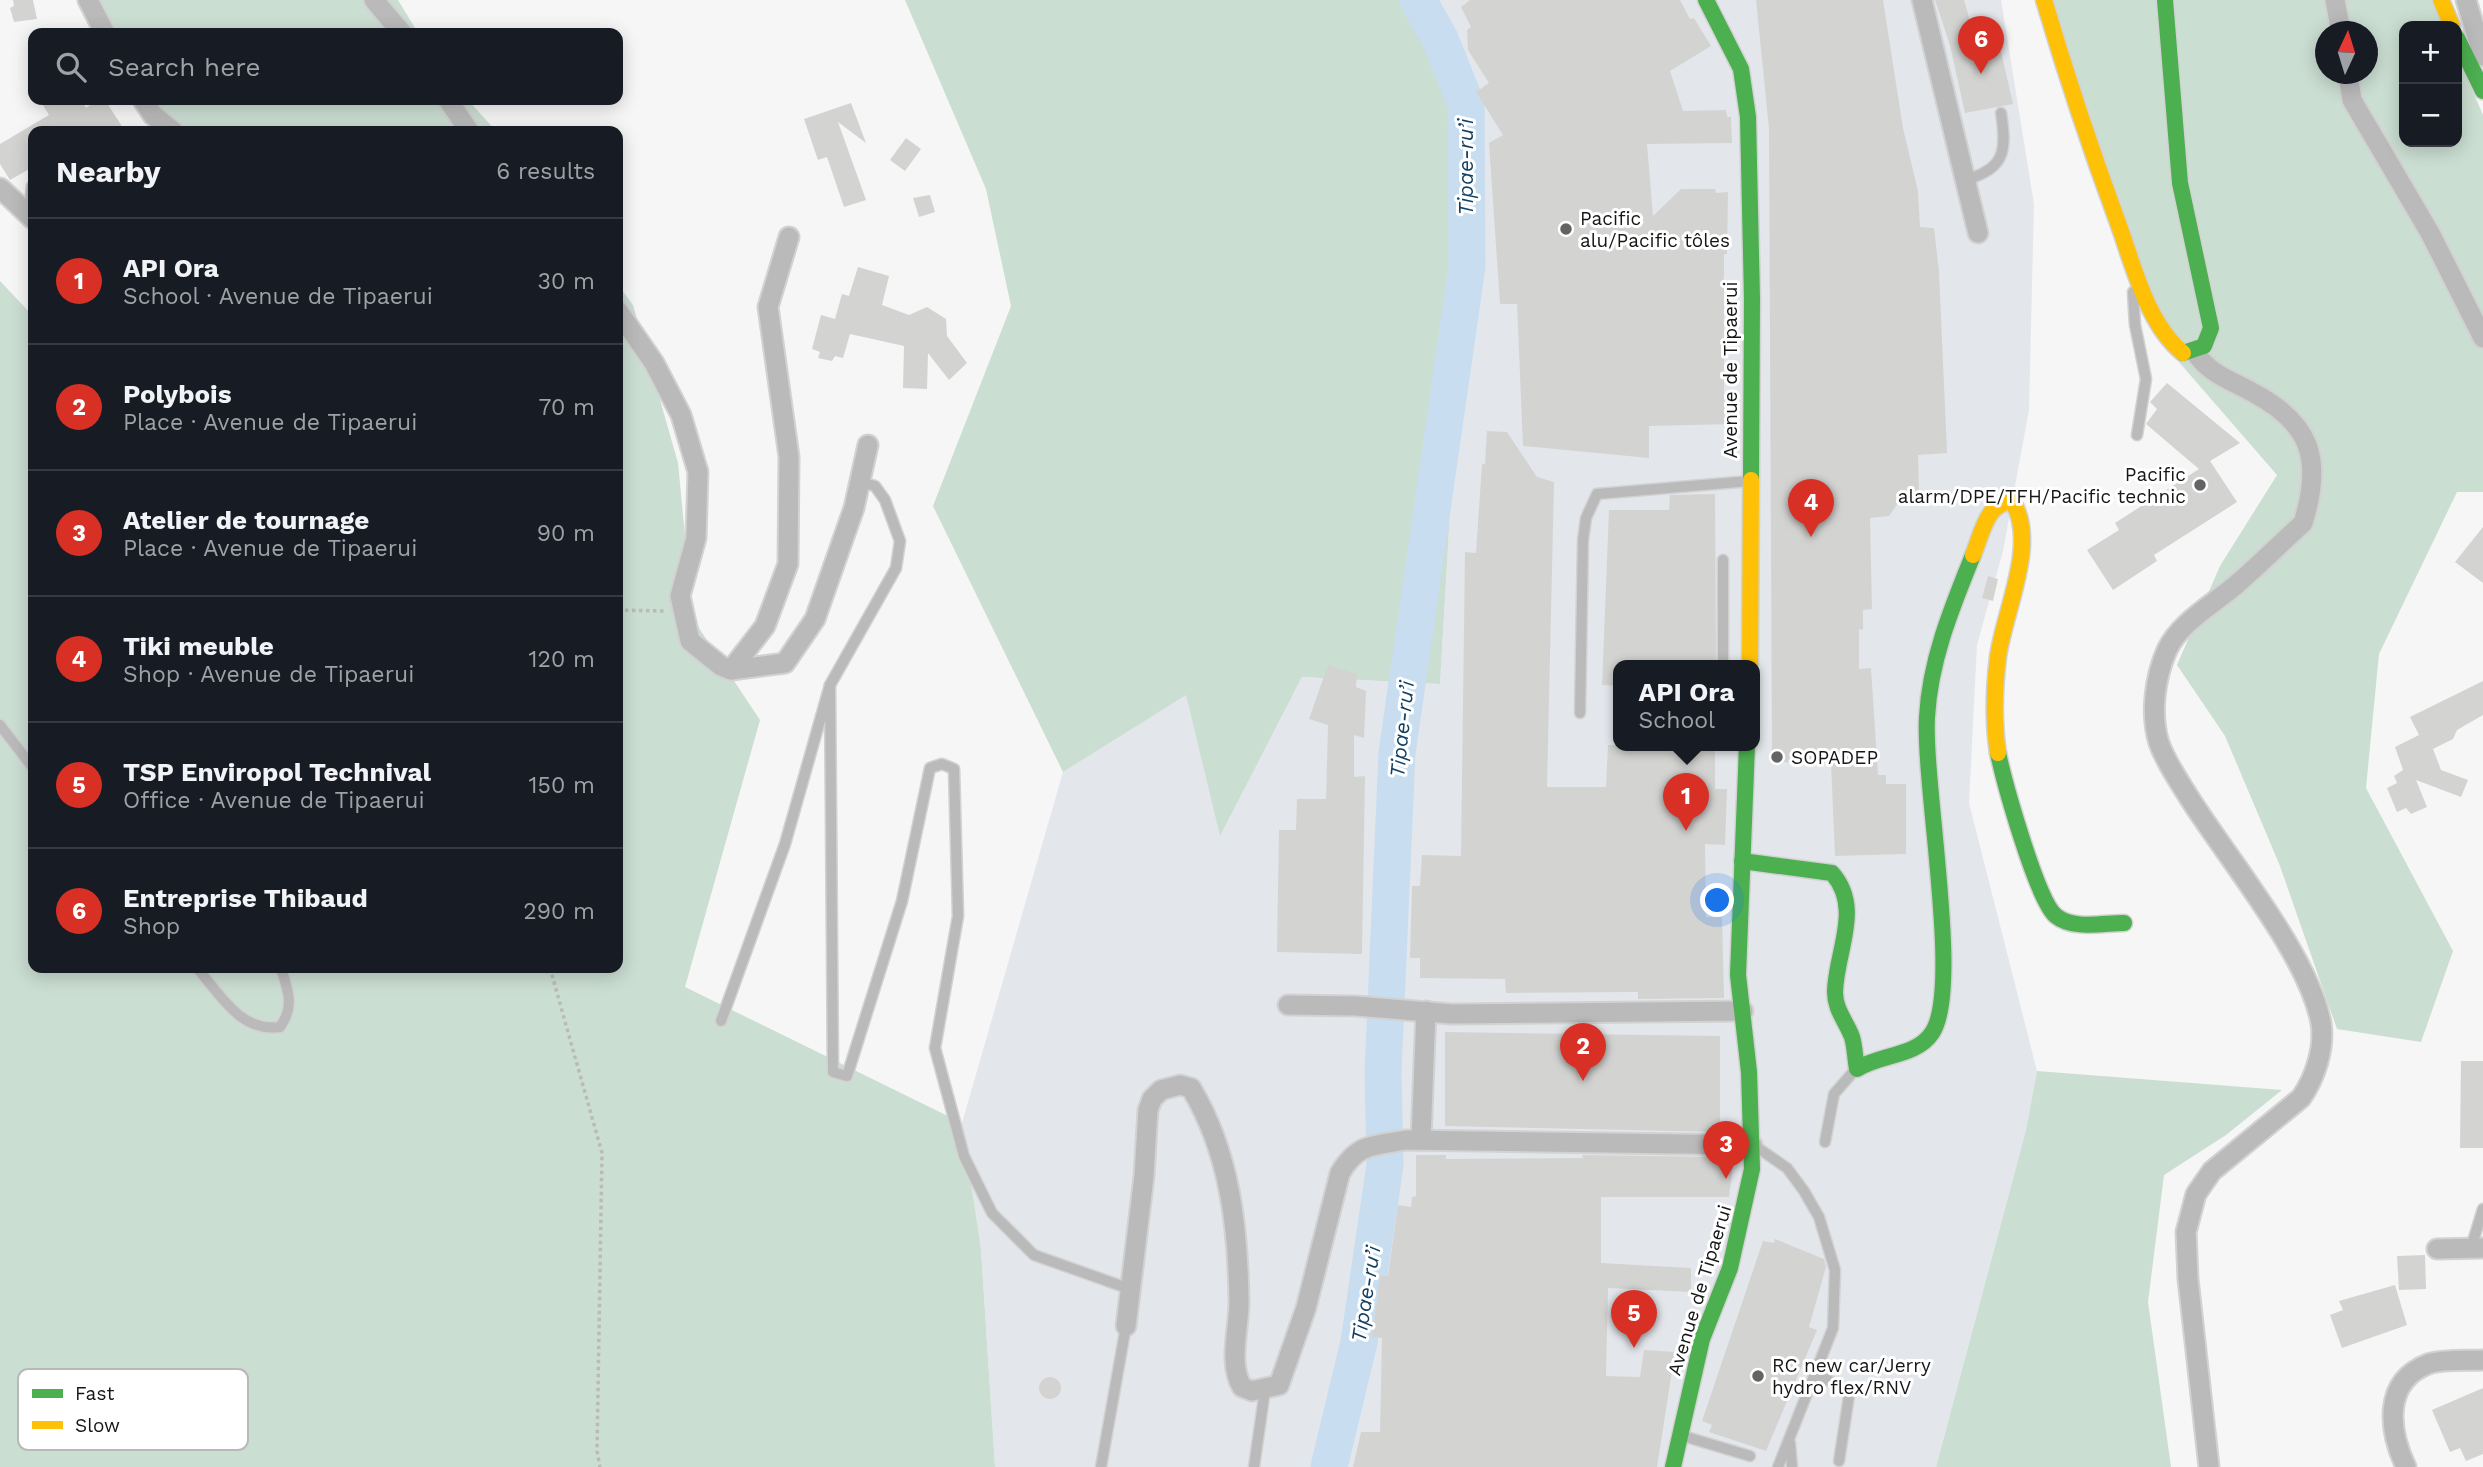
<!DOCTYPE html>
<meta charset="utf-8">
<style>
body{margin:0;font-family:"Work Sans",sans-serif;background:#242831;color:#f1f3f6}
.controls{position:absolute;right:21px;top:21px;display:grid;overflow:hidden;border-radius:14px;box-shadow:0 4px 18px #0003}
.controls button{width:63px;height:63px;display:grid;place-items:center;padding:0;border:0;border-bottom:2px solid #363941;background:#171b24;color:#f1f3f6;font:35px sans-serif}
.compass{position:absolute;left:2315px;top:21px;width:63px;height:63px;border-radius:50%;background:#171b24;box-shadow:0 4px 18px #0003;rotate:4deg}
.you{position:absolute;left:1718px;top:901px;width:24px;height:24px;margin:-18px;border:5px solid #fff;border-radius:50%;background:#1a73e8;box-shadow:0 0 0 10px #1a73e833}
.badge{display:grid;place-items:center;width:46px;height:46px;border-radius:50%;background:#d93025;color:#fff;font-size:23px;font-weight:700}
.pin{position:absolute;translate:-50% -58px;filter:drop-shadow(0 2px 4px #0008)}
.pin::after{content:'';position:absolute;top:37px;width:24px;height:21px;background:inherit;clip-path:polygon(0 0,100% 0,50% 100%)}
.popup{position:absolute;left:1613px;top:660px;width:147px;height:91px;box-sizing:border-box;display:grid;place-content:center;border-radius:14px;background:#171b24;filter:drop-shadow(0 2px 5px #0005);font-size:23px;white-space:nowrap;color:#9ea1a6}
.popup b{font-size:26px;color:#f1f3f6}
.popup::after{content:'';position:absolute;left:50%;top:100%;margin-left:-14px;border:14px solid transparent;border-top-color:#171b24}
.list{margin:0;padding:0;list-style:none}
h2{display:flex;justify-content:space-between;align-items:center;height:91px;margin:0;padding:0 28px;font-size:30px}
h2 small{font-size:23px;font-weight:400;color:#9ea1a6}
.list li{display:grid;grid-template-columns:46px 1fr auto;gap:21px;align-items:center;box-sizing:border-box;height:126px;padding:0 28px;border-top:2px solid #363941}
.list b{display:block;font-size:26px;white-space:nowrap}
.list p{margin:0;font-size:23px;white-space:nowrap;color:#9ea1a6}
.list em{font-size:23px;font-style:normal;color:#9ea1a6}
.icon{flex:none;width:38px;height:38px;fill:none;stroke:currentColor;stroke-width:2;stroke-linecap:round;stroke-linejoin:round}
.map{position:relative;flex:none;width:2483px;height:1467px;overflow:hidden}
.search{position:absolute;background:#171b24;box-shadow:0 4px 18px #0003;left:28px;top:28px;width:595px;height:77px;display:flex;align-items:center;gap:18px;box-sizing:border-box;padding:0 24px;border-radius:14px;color:#9ea1a6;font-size:26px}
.panel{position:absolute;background:#171b24;box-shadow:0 4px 18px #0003;left:28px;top:126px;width:595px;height:847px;border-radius:14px}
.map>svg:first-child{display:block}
.built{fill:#e3e7eb;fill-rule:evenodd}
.forest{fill:#cbded2;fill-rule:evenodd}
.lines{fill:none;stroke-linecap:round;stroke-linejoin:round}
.river{stroke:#c8ddef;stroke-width:37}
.building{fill:#d3d3d2}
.lane-casing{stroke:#d2d2d2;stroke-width:13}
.street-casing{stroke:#d2d2d2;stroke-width:23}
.fast-casing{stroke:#d2d2d2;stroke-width:19}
.slow-casing{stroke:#d2d2d2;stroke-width:19}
.path{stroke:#bababb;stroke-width:3.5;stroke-dasharray:3.5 3.5;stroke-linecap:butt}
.lane{stroke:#bababa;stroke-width:10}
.street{stroke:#bababa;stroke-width:19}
.fast{stroke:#4caf50;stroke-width:16}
.slow{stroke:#ffc107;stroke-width:16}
.poi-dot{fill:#646465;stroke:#fff;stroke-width:2.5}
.labels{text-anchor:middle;stroke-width:6;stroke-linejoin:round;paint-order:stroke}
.poi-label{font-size:19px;fill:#161617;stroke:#fff;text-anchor:start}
.street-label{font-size:19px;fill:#161617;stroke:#fff}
.water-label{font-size:21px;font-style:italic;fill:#114062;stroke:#fff}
.key{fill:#fff;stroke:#b9b9b9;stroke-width:2}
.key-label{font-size:19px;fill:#161617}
</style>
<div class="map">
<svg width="2483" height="1467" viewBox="0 0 2483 1467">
<rect width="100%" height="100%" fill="#f6f6f6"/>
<path class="built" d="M 1417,0 L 2001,0 L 2034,204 L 2029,410 L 2003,551 L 1977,645 L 1969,803 L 2037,1071 L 2026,1130 L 1936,1467 L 995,1467 L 981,1249 L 962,1123 L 1063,772 L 1186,694 L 1220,835 L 1302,677 L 1440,684 L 1455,426 L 1473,320 L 1463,118 ZM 1618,665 L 1754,665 L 1754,745 L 1618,745 Z"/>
<g class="forest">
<path d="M 90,0 L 398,0 L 418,33 L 103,33 Z"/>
<path d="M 905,0 L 1417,0 L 1463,118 L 1477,249 L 1473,320 L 1455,426 L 1440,684 L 1302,677 L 1220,836 L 1186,695 L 1063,772 L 933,506 L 1011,306 L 986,189 Z"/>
<path d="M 2040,0 L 2432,0 L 2444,26 L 2404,26 L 2404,142 L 2457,142 L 2457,55 L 2483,115 L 2483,492 L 2457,492 L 2379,654 L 2366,788 L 2453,951 L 2421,1042 L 2337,1029 L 2280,866 L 2225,736 L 2177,665 L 2220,566 L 2277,475 L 2152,331 ZM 2326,32 L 2368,32 L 2368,74 L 2326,74 Z"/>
<path d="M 138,100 L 468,100 L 496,131 L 171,131 Z"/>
<path d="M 0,281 L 33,316 L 33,968 L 618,968 L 618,285 L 633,305 L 678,463 L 693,619 L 760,720 L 685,987 L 962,1123 L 981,1249 L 995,1467 L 0,1467 Z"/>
<path d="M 2037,1071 L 2282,1090 L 2226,1135 L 2164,1175 L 2148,1302 L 2171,1467 L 1936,1467 L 2026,1130 Z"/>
</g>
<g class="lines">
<path class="river" d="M 1329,1467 L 1359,1342 L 1385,1165 L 1383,1072 L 1397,753 L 1467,266 L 1466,104 L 1440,39 L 1418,0"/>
</g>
<g class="building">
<path d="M 13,0 L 33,0 L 37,19 L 14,22 L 10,8 L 14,6 Z"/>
<path d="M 1470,0 L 1680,0 L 1690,19 L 1694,18 L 1711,46 L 1670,71 L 1683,111 L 1726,110 L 1727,117 L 1731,117 L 1732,143 L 1647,144 L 1653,216 L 1681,189 L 1715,189 L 1716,193 L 1728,192 L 1727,254 L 1724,254 L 1724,393 L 1733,394 L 1733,424 L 1649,426 L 1649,458 L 1523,446 L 1517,304 L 1500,304 L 1489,143 L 1503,135 L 1476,92 L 1489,83 L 1468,50 L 1467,30 L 1471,27 L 1461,7 Z"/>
<path d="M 1756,0 L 1883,0 L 1903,128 L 1918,191 L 1920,227 L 1934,228 L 1939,271 L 1947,453 L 1918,455 L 1919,493 L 1905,493 L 1889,516 L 1870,518 L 1872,609 L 1863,610 L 1863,630 L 1859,629 L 1859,669 L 1871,668 L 1878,775 L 1886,775 L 1886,784 L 1906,784 L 1906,854 L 1835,856 L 1831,763 L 1772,762 L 1769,129 Z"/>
<path d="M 1935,0 L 1964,0 L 1975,38 L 1997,34 L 2013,104 L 1965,113 L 1950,45 Z"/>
<path d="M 40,100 L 81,100 L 86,108 L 98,100 L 105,100 L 125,131 L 33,131 L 33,167 L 10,180 L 0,164 L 0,144 L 49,115 Z"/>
<path d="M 851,103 L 866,143 L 838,122 L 866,200 L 844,207 L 827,157 L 818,160 L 804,119 Z"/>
<path d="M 906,138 L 921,149 L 905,171 L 890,160 Z"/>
<path d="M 930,195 L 935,212 L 919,217 L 913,198 Z"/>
<path d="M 858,267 L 889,276 L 882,305 L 909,315 L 927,307 L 946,319 L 947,336 L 967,363 L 949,380 L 928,353 L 927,389 L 903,388 L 904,346 L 850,334 L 843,358 L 835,356 L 832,361 L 818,358 L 820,352 L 812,349 L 821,315 L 835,319 L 842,294 L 849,296 Z"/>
<path d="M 2167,383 L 2240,443 L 2210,461 L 2237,502 L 2154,555 L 2157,561 L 2113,590 L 2087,550 L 2119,530 L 2115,523 L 2199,469 L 2146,424 L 2157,409 L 2150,402 Z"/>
<path d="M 1487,431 L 1507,432 L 1537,477 L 1554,482 L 1547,787 L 1606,787 L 1608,745 L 1715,745 L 1715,789 L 1727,789 L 1725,845 L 1705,844 L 1706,917 L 1722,917 L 1724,998 L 1638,999 L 1638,992 L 1506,993 L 1505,979 L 1420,978 L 1420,958 L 1410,958 L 1412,886 L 1420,886 L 1422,855 L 1461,856 L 1465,552 L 1476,553 L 1482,464 L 1485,464 Z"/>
<path d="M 1715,494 L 1716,665 L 1618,665 L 1618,686 L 1602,685 L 1609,510 L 1669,510 L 1670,495 Z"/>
<path d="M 2483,527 L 2483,583 L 2455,562 Z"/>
<path d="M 1988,576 L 1998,579 L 1993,601 L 1982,598 Z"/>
<path d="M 1328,665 L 1357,674 L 1356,687 L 1366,691 L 1364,738 L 1354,735 L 1354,777 L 1365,776 L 1362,954 L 1277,952 L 1279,830 L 1296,830 L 1297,799 L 1326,799 L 1328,725 L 1309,719 Z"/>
<path d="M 2483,681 L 2483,715 L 2457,730 L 2453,739 L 2433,749 L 2441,770 L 2468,780 L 2461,797 L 2416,780 L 2427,807 L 2411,814 L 2406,808 L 2397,812 L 2387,788 L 2397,783 L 2394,776 L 2403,770 L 2395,747 L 2419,735 L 2410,717 Z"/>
<path d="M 1445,1032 L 1720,1036 L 1720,1132 L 1445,1126 Z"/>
<path d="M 2461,1061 L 2483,1061 L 2483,1148 L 2460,1148 Z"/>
<path d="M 1416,1155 L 1446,1155 L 1446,1159 L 1583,1158 L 1582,1155 L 1720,1157 L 1720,1162 L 1734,1160 L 1729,1197 L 1601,1197 L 1601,1263 L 1691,1268 L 1691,1292 L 1608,1288 L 1606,1376 L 1640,1377 L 1644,1350 L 1675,1352 L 1657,1467 L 1353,1467 L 1361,1432 L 1380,1432 L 1382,1338 L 1372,1337 L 1380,1276 L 1388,1276 L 1398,1205 L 1411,1207 L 1412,1197 L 1416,1196 Z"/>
<path d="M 1775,1239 L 1824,1259 L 1826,1267 L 1809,1327 L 1817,1330 L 1766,1451 L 1709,1432 L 1712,1425 L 1702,1421 L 1763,1241 L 1774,1243 Z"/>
<path d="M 2425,1255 L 2426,1289 L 2399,1290 L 2397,1256 Z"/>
<path d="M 2395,1285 L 2407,1325 L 2342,1348 L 2330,1315 L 2343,1310 L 2339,1301 Z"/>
<circle cx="1050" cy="1388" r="11"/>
<path d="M 2483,1388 L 2483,1454 L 2466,1461 L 2460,1448 L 2450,1452 L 2432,1410 Z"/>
</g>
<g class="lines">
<g class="lane-casing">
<g id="lane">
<path d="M 1965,180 C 2005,169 2007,151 2001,113"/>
<path d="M 29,214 L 32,186"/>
<path d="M 2133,292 L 2135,325 L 2146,379 L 2137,435"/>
<path d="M 1723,560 L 1723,665"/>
<path d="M 830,685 L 833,1072 L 847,1076 L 902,901 L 930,768 L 942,764 L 954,769 L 958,916 L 935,1048 L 964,1156 L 992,1213 L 1034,1255 L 1130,1289"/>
<path d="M 1580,713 L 1583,540 L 1586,518 L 1597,494 L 1750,481"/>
<path d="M 0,725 L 33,768"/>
<path d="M 197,968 C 220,994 241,1033 280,1027 C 295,1006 288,991 281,968"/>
<path d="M 721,1021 L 785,844 L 830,685 L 896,568 L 900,541 L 885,500 L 875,486 L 860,482"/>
<path d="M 1825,1142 L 1834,1094 L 1854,1071"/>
<path d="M 1755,1146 L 1787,1168 L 1804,1191 L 1819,1217 L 1835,1270 L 1833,1328 L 1778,1467"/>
<path d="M 2471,1248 L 2483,1209"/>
<path d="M 1815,1373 L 1844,1389 L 1849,1396 L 1839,1461"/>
<path d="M 1683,1436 L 1750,1456"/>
<path d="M 1790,1443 L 1792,1467"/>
<path d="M 1101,1467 L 1126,1326"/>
<path d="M 1254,1467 L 1265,1390"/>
</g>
</g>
<g class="street-casing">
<g id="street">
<path d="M 88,0 L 105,33"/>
<path d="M 374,0 L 402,33"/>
<path d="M 1922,0 L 1978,233"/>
<path d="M 2335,0 L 2341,32"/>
<path d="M 2466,0 L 2483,56"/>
<path d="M 2348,74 L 2352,100 L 2430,233 L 2483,338"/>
<path d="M 143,100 L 153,115 L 173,131"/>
<path d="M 448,100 L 469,131"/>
<path d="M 0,188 L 33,219"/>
<path d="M 618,311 L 654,363 L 681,415 L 698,472 L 696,538 L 680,596 L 690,641 L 721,666 L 731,670 L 785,663 L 815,619 L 854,508 L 868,445"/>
<path d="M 2195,352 C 2208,373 2230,380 2252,392 C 2311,423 2323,459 2303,523 C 2281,543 2259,565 2237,584 C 2215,603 2179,623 2167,650 C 2155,677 2150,714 2159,743 C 2166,763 2179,781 2190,799 C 2228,859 2309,956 2321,1023 C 2325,1048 2315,1078 2301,1098 L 2212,1171 L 2196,1194 L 2186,1232 L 2188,1279 L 2209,1467"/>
<path d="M 731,670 L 765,626 L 788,564 L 789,457 L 768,307 L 789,237"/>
<path d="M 1288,1005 L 1356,1006 L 1452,1014 L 1743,1011"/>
<path d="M 1421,1140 L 1426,1011"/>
<path d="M 2437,1249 L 2483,1248"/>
<path d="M 1126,1326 L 1144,1176 L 1148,1110 L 1152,1099 L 1161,1090 L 1180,1085 L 1191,1088 C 1230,1153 1238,1227 1239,1302 C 1239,1329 1228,1363 1242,1387 L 1252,1391 L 1279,1385 L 1306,1308 L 1340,1173 C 1358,1143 1373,1146 1406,1140 L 1752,1145"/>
<path d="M 2406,1467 C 2389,1431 2382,1382 2428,1364 C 2443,1359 2467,1361 2483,1360"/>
</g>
</g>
<g class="fast-casing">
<g id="fast">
<path d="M 1706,0 L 1741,69 L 1748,117 L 1752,299 L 1751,480"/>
<path d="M 2165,0 L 2180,183 L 2211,328 L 2204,346 L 2183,353"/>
<path d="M 2457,38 L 2483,91"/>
<path d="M 1998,753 C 2004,781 2037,901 2056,916 C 2073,930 2103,923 2124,923"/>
<path d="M 1742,861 L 1832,873 C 1863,908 1836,951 1835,992 C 1835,1010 1846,1021 1852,1037 C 1855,1047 1855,1058 1857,1069 C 1880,1054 1916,1057 1932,1033 C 1962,989 1923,784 1927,717 C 1930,660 1952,607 1973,555"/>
<path d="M 1673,1467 L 1702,1339 L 1730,1268 L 1752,1169 L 1749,1072 L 1738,975 L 1747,745"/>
</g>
</g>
<g class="slow-casing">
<g id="slow">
<path d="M 2044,0 C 2066,74 2090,147 2117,220 C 2133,263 2146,323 2183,353"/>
<path d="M 2441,0 L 2452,26"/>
<path d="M 1973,555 C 1982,534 1986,503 2012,501 C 2039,542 2004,611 1998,657 C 1994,690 1993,721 1998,753"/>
<path d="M 1750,665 L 1751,480"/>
</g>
</g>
<g class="path">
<path d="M 618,610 L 664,611"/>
<path d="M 550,968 L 602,1153 L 597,1451 L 600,1467"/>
</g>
<use href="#lane" class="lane"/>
<use href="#street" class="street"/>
<use href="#fast" class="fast"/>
<use href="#slow" class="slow"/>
</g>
<g class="poi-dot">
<circle cx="1566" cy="229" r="7"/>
<circle cx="2200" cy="485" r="7"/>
<circle cx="1777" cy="757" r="7"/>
<circle cx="1758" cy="1376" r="7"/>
</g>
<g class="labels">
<g class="poi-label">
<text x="1580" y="225">Pacific<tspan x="1580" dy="22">alu/Pacific tôles</tspan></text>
<text x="2186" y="481" text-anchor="end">Pacific<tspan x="2186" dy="22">alarm/DPE/TFH/Pacific technic</tspan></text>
<text x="1791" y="764">SOPADEP</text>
<text x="1772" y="1372">RC new car/Jerry<tspan x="1772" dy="22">hydro flex/RNV</tspan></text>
</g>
<g class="street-label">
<text transform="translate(1730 370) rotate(-90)" y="7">Avenue de Tipaerui</text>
<text transform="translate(1699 1290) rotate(-73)" y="7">Avenue de Tipaerui</text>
</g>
<g class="water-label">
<text transform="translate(1466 167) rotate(-90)" y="7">Tipae-ru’i</text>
<text transform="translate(1402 729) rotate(-84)" y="7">Tipae-ru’i</text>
<text transform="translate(1366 1294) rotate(-81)" y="7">Tipae-ru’i</text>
</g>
</g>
<rect x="18" y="1369" width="230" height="81" rx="10" class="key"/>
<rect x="32" y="1389" width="31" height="9" fill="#4caf50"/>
<rect x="32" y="1421" width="31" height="8" fill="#ffc107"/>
<g class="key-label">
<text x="75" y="1400">Fast</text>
<text x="75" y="1432">Slow</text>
</g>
</svg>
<div class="controls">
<button>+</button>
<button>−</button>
</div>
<svg class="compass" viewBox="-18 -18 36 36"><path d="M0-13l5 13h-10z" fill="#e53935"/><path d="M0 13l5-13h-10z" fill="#9ea1a6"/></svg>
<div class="you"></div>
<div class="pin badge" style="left:1686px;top:831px">1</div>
<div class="popup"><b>API Ora</b>School</div>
<div class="pin badge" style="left:1583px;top:1081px">2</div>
<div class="pin badge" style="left:1726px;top:1179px">3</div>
<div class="pin badge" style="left:1811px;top:537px">4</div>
<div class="pin badge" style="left:1634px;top:1348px">5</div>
<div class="pin badge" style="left:1981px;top:74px">6</div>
<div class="search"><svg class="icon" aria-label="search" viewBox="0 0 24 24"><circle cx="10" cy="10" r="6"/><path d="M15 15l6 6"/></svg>Search here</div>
<section class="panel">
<h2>Nearby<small>6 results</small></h2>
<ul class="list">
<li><span class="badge">1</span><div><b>API Ora</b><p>School · Avenue de Tipaerui</p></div><em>30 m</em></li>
<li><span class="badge">2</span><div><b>Polybois</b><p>Place · Avenue de Tipaerui</p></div><em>70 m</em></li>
<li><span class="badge">3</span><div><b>Atelier de tournage</b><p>Place · Avenue de Tipaerui</p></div><em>90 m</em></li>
<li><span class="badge">4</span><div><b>Tiki meuble</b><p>Shop · Avenue de Tipaerui</p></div><em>120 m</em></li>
<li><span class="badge">5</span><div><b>TSP Enviropol Technival</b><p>Office · Avenue de Tipaerui</p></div><em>150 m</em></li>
<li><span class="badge">6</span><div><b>Entreprise Thibaud</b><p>Shop</p></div><em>290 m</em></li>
</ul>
</section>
</div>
